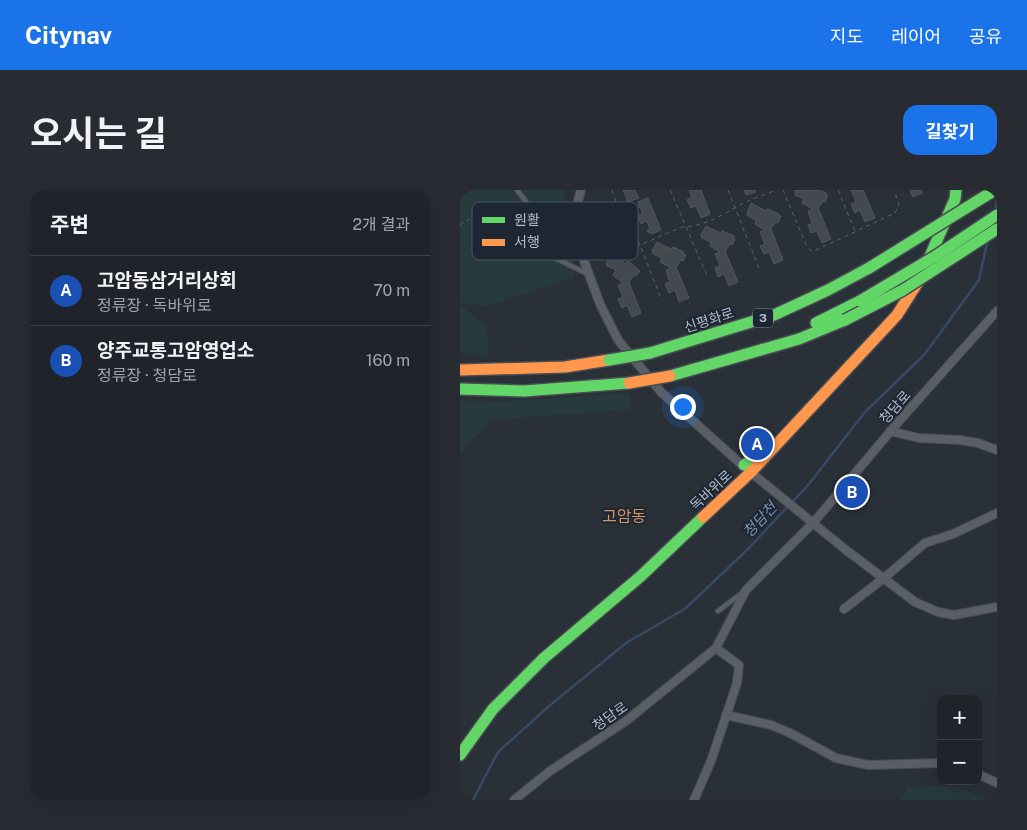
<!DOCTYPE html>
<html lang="ko">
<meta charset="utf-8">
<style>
body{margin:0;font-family:"Public Sans","Noto Sans KR",sans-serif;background:#282c32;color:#f1f3f6}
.controls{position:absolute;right:15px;bottom:15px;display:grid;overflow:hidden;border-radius:10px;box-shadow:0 5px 20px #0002}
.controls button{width:45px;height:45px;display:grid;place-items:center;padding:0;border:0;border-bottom:1px solid #3d4147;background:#20242a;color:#f1f3f6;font:25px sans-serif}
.you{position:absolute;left:222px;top:216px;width:18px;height:18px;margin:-12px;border:4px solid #fff;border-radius:50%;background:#1a73e8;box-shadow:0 0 0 8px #1a73e833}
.badge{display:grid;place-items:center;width:32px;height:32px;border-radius:50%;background:#1a73e8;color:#fff;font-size:16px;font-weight:700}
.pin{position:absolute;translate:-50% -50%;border:2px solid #fff;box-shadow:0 1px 5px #0006}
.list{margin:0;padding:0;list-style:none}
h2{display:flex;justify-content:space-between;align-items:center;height:65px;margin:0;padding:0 20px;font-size:21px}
h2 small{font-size:16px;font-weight:400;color:#a2a4a8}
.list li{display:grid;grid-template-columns:32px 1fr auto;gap:15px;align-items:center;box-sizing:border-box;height:70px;padding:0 20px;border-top:1px solid #3d4147}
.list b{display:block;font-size:19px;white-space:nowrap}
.list p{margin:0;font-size:16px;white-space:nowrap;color:#a2a4a8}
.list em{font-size:16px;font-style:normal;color:#a2a4a8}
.map{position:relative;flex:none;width:537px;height:610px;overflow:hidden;border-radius:15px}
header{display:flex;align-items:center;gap:30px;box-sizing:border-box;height:70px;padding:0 25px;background:#1a73e8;color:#fff}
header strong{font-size:24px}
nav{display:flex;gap:28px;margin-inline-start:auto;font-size:18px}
.intro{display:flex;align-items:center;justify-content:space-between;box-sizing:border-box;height:120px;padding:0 30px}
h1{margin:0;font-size:35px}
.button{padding:12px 22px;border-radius:15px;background:#1a73e8;color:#fff;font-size:18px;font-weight:700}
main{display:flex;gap:30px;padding:0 30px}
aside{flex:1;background:#20242a;border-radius:15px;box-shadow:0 5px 20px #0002}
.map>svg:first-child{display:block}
.green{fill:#273a3e}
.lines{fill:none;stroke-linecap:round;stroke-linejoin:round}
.stream{stroke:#384963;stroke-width:2.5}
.building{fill:#444950;stroke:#52575f}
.lane-casing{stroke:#484c53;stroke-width:6}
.street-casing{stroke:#484c53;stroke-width:10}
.fast-casing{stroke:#484c53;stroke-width:14}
.slow-casing{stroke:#484c53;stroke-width:14}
.path{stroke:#5d636a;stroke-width:1;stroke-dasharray:4 4;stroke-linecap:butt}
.lane{stroke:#5a5e66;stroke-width:4}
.street{stroke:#5a5e66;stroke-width:8}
.fast{stroke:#63d668;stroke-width:11}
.slow{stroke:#ff974d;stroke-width:11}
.fast-bridge-casing{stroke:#474c53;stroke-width:14;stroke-linecap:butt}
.slow-bridge-casing{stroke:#474c53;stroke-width:14;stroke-linecap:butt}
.fast-bridge{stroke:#63d668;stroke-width:11}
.slow-bridge{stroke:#ff974d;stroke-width:11}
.labels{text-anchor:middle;stroke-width:4;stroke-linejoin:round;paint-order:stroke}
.shield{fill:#1d2633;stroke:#878f9c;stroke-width:1}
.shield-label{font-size:12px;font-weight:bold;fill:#b4bcc9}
.street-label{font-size:14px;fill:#b4bcc9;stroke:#1d2633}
.water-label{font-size:15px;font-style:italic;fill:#7c92b1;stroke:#1d2633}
.quarter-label{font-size:16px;fill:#d59563;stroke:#1d2633}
.key{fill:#1d2633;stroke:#4a5360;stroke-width:1}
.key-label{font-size:14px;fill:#b4bcc9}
</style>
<header>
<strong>Citynav</strong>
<nav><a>지도</a><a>레이어</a><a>공유</a></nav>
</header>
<div class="intro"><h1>오시는 길</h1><a class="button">길찾기</a></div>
<main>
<aside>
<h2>주변<small>2개 결과</small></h2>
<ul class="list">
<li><span class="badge" style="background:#1a4fb4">A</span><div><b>고암동삼거리상회</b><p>정류장 · 독바위로</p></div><em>70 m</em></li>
<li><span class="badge" style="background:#1a4fb4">B</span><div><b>양주교통고암영업소</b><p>정류장 · 청담로</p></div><em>160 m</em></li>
</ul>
</aside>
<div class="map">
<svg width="537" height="610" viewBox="0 0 537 610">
<rect width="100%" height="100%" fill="#2a3038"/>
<g class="green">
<path d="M 0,0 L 103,0 L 114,87 L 26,116 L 0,113 Z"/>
<path d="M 0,114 L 26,136 L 29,166 L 0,163 Z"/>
<path d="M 170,203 L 171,220 L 31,230 L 0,264 L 0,210 L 20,213 Z"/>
<path d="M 448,597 L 497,597 L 528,610 L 441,610 Z"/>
</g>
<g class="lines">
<g class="stream">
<path d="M 535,21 L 537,10"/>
<path d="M 13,610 L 38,562 L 88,517 L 166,453 L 226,418 L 289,358 L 349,294 L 405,222 L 464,165 L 519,90 L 527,53"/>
</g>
</g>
<g class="building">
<path d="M 163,0 L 175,0 L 179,8 L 168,12 Z"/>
<path d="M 229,0 L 241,0 L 250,24 L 241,28 L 236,16 L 231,18 L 227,10 L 232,7 Z"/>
<path d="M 284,0 L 295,0 L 296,2 L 286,5 Z"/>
<path d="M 335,0 L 360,0 L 366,3 L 366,5 L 368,5 L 365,12 L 363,11 L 358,18 L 371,49 L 362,53 L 357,41 L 351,43 L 348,35 L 352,33 L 348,21 L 353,19 L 342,13 L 344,9 L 335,5 Z"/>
<path d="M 391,0 L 403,0 L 415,28 L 405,32 L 400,20 L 395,23 L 391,14 L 396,12 Z"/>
<path d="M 450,0 L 461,0 L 462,3 L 453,7 Z"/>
<path d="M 188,8 L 201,40 L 192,44 L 191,42 L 189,43 L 187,40 L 190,39 L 187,31 L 181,34 L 178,26 L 183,24 L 180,17 L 179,18 L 178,12 Z"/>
<path d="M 291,13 L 306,21 L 307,19 L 319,24 L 318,26 L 321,26 L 318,33 L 315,32 L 311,39 L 323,70 L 314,74 L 309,62 L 304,64 L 300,56 L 305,54 L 300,42 L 305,40 L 295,34 L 296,30 L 288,26 L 287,23 Z"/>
<path d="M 246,36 L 261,43 L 262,41 L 274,46 L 273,48 L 275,49 L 272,55 L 270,54 L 265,61 L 278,92 L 269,96 L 264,84 L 258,87 L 255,78 L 260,76 L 255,64 L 260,62 L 250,56 L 251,52 L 242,48 L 241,45 Z"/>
<path d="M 197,52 L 211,59 L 213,57 L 224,62 L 223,64 L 226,65 L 223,71 L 221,70 L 216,77 L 229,108 L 219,112 L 215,100 L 209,103 L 205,94 L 210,92 L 206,80 L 211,78 L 200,72 L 202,68 L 193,64 L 192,61 Z"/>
<path d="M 152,64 L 166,74 L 168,71 L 180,81 L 176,86 L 174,85 L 169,92 L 181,123 L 172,127 L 167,115 L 162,118 L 158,109 L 163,107 L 158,95 L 163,93 L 153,85 L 156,80 L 147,76 L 146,73 Z"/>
</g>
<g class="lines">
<g class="lane-casing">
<g id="lane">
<path d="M 57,0 C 76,23 85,40 95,68 L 128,84"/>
<path d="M 258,421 L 282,403"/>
</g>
</g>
<g class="street-casing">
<g id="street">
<path d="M 121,0 L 116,18 L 120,60 L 140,114 L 158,150 L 201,202 L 282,275 L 386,360 L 455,412 L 478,422 L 494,425 L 537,417"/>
<path d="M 430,241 L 459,248 L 500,250 L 518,253 L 537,260"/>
<path d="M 384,419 L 424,388 L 465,353 L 493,344 L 537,323"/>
<path d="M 266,525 L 311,535 L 330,543 L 376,568 L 408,575 L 481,573"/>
<path d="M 518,584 L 537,593"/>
<path d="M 54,610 L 90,581 L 166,531 L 256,458 L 286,400 L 354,332 L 440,230 L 537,121"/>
<path d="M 234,610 L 251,571 L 277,493 L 279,475 L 256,458"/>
</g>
</g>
<g class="fast-casing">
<g id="fast">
<path d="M 467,73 L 495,9 L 496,0"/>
<path d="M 356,133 L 400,111"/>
<path d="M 190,163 L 314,125 L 368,100 L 409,78"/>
<path d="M 210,186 L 339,149 L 385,130"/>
<path d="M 0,199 L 64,201 L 169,193"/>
<path d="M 284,275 L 305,262"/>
<path d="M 0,565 L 33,519 L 84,468 L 181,386 L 243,327"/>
</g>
</g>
<g class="slow-casing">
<g id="slow">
<path d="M 0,180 L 105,177 L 149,170"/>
<path d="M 243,327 L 291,282 L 437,125 L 458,92"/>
</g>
</g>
<g class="path">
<path d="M 152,0 L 159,20"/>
<path d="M 210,0 L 248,88"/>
<path d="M 268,0 L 299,78"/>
<path d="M 323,0 L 347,57 L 351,61 L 356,60 L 435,23 L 439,15 L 434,0"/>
<path d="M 378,0 L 395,41"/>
<path d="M 150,19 L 166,61 L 222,37 C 243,37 262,25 280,15 C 291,9 304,5 316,0"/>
<path d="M 150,19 L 167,22 L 202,111"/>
<path d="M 0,35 C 15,25 32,13 50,24 C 53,26 57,27 59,31 C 69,46 64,52 84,58"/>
</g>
<use href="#lane" class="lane"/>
<use href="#street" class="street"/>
<use href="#fast" class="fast"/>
<use href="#slow" class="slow"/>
<g class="fast-bridge-casing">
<g id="fast-bridge">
<path d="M 409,78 L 535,0"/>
<path d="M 400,111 L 474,67 L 537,25"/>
<path d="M 385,130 L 443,100 L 537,39"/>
<path d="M 149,170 L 190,163"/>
</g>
</g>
<g class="slow-bridge-casing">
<path id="slow-bridge" d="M 169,193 L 210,186"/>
</g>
<use href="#fast-bridge" class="fast-bridge"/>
<use href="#slow-bridge" class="slow-bridge"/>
</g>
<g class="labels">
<rect class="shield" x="293" y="118.5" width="20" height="19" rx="4"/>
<g class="shield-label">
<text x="303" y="132">3</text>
</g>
<g class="street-label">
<text transform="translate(249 130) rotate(-18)" y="5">신평화로</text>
<text transform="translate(435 217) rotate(-49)" y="5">청담로</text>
<text transform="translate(251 300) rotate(-43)" y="5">독바위로</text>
<text transform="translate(150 526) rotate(-35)" y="5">청담로</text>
</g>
<g class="water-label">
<text transform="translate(300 330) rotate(-47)" y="5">청담천</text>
</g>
<g class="quarter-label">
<text x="164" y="332">고암동</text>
</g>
</g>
<rect x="12" y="12" width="166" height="58" rx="8" class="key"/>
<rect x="22" y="27" width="23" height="6" fill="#63d668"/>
<rect x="22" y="49" width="23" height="7" fill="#ff974d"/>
<g class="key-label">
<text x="54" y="35">원활</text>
<text x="54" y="57">서행</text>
</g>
</svg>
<div class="controls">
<button>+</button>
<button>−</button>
</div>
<div class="you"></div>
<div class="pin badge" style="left:297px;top:254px;background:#1a4fb4">A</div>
<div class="pin badge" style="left:392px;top:302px;background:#1a4fb4">B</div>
</div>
</main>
